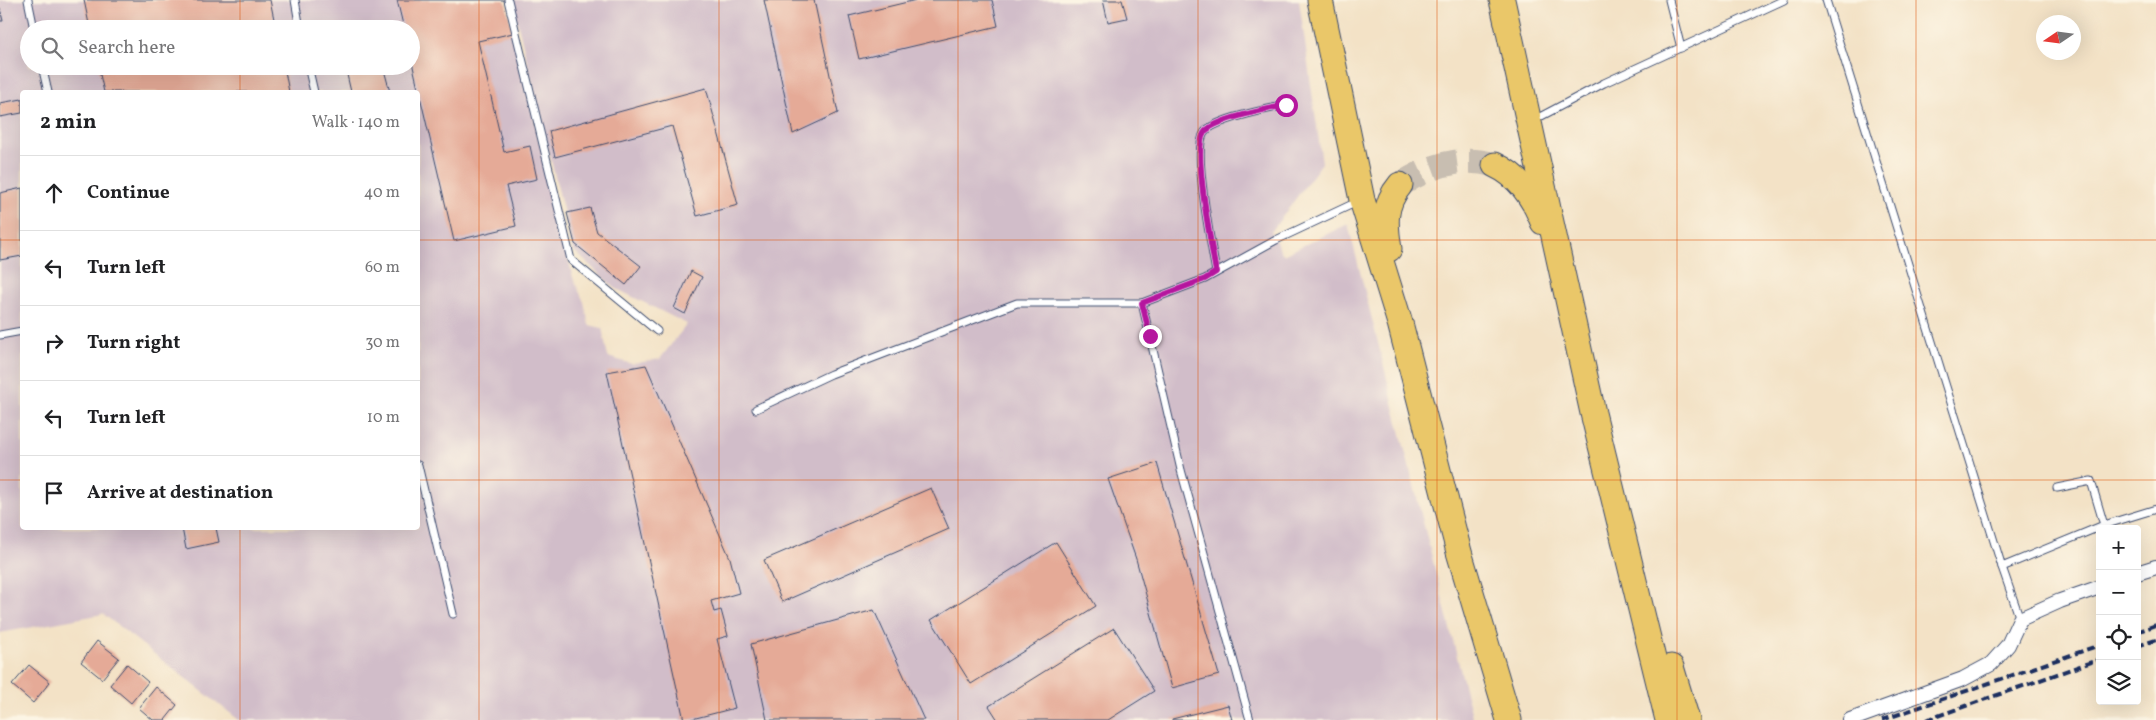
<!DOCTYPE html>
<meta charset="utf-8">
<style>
body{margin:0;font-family:Vollkorn,serif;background:#f6f6f6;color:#202124}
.controls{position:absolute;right:15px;bottom:15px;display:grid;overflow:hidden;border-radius:5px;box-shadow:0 5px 20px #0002}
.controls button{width:45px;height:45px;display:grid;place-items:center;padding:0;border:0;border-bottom:1px solid #e0e0e0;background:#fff;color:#202124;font:25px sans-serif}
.compass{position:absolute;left:2036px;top:15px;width:45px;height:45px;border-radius:50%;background:#fff;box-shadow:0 5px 20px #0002;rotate:257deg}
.stop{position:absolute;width:15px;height:15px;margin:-11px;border:4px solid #b5179e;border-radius:50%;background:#fff}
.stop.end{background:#b5179e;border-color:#fff;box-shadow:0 1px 5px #0008}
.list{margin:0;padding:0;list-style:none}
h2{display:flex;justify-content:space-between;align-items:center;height:65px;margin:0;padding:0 20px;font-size:21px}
h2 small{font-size:16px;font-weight:400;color:#757577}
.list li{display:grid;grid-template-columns:32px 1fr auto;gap:15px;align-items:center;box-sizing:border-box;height:75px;padding:0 20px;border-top:1px solid #e0e0e0}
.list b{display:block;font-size:19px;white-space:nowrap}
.list em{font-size:16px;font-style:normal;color:#757577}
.icon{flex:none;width:28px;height:28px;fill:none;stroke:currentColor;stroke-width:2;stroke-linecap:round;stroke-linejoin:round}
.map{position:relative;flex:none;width:2156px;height:720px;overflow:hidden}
.search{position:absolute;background:#fff;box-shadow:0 5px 20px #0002;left:20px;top:20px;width:400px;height:55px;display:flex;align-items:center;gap:12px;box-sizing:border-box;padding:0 18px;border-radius:28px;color:#757577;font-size:19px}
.panel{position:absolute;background:#fff;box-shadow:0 5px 20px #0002;left:20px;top:90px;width:400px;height:440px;border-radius:5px}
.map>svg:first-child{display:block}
.industrial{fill:#d1bdc9;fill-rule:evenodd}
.building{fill:#e5aa97}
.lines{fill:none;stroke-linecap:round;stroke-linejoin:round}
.highway-tunnel{stroke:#c8beb1;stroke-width:25;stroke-dasharray:25 12;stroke-linecap:butt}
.lane-casing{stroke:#3b4a6e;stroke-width:9}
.street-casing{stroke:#3b4a6e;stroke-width:16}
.highway-casing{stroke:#3b4a6e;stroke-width:27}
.lane{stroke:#fff;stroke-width:7}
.street{stroke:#fff;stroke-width:14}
.highway{stroke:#eac769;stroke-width:25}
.rail{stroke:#1b2f5e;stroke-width:4;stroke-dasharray:8 4;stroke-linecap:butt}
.route{stroke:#b5179e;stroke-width:6}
.grid{fill:none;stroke:#de5710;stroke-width:1;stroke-opacity:0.55}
</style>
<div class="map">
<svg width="2156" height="720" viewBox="0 0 2156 720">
<rect width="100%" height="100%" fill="#fcf5e5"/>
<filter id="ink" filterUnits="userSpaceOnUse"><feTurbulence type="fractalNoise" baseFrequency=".02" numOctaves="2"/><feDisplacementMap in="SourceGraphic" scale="10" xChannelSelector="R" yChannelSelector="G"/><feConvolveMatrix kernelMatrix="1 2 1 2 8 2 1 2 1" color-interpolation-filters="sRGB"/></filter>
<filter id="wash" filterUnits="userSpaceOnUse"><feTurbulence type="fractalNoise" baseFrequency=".0096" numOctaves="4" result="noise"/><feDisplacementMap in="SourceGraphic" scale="20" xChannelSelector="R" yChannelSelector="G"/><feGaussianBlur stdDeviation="1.12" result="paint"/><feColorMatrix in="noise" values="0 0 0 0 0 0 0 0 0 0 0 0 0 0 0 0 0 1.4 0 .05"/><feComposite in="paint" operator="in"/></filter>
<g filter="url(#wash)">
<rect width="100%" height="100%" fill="#f3e2c6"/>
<path class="industrial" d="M 0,0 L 505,0 L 573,278 L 584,302 L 589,325 L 602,328 L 608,357 L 632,364 L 660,359 L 687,324 L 615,288 L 573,250 L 512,0 L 1299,0 L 1322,163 L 1271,232 L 1283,255 L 1348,224 L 1473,720 L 239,720 L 103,614 L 0,633 ZM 29,29 L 411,29 L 411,66 L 29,66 ZM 22,92 L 418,92 L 418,528 L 22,528 Z"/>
<g id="blocks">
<g class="building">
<path d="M 84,0 L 270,0 L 276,29 L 90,29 Z"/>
<path d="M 397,0 L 505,0 L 513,33 L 478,41 L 504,152 L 530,146 L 537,179 L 506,186 L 516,226 L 454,241 L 411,58 L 411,29 L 404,29 Z"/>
<path d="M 764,0 L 814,0 L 838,113 L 793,134 Z"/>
<path d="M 916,0 L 992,0 L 998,26 L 859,59 L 849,16 Z"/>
<path d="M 1103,0 L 1122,0 L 1127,18 L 1108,22 Z"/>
<path d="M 0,8 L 3,21 L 0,21 Z"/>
<path d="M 98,66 L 284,66 L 289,92 L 104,92 Z"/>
<path d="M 345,66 L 383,66 L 390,92 L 351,92 Z"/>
<path d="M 706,88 L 738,205 L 697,216 L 672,126 L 555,157 L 549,131 Z"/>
<path d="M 22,99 L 22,113 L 0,117 L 0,103 Z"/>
<path d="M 22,188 L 22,256 L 0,260 L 0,193 Z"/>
<path d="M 590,208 L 597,232 L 641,266 L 626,285 L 575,244 L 567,213 Z"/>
<path d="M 691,271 L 702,277 L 685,314 L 674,308 Z"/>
<path d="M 646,365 L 730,558 L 739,593 L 711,601 L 714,612 L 721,610 L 728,636 L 717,639 L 735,708 L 688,720 L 684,720 L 607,372 Z"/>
<path d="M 1157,463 L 1219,675 L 1172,688 L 1136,559 L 1108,479 Z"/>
<path d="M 931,488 L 949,529 L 782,602 L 764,560 Z"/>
<path d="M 182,528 L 216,528 L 219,542 L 186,549 Z"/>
<path d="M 1056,542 L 1096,606 L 971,684 L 931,620 Z"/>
<path d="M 874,610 L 924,720 L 767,720 L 751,644 Z"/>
<path d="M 1114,628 L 1154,691 L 1108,720 L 998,720 L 989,706 Z"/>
<path d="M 97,641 L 119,658 L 102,679 L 81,662 Z"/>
<path d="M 127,664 L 148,682 L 131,703 L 110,685 Z"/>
<path d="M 29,665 L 50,682 L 33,703 L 12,685 Z"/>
<path d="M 156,687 L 177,705 L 165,720 L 153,720 L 139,708 Z"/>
<path d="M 1228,705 L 1232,720 L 1172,720 L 1172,719 Z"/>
</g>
</g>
</g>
<g filter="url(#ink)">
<use href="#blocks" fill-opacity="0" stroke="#3b4a6e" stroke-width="1"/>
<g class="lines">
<path class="highway-tunnel" d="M 1400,185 C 1429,166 1461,155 1495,165"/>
<g class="lane-casing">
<g id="lane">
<path d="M 28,0 L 34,29"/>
<path d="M 295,0 L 300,29"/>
<path d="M 508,0 L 571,260 L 657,331"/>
<path d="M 1669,0 L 1681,48"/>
<path d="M 1826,0 L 2002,567 L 2020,619"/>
<path d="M 42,66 L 48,92"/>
<path d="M 308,66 L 314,92"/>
<path d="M 1534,120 L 1604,83 L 1784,0"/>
<path d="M 1216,272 C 1212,248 1192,150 1204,133 C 1213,119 1269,109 1286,105"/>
<path d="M 1142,303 L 1181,470 L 1250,720"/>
<path d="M 0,335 L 22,331"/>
<path d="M 756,409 L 831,374 L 1017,303 L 1142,303 L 1205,279 L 1276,240 L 1357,202"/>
<path d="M 418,465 L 453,614"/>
<path d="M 2057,488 L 2091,481 L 2104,525"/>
<path d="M 2002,567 L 2104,525 L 2156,509"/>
</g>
</g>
<g class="street-casing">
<g id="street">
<path d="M 2137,573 L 2156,567"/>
<path d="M 1850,720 L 1963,679 L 1991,664 L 2008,645 L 2020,619 L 2060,601 L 2100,587"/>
</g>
</g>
<g class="highway-casing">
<g id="highway">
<path d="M 1320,0 L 1362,200 L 1400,323 L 1459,552 L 1509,720"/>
<path d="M 1502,0 L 1593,413 L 1668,720"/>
<path d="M 1495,165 C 1519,176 1534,199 1543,222"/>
<path d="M 1389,249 C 1385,225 1383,205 1400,185"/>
<path d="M 1671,667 L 1687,720"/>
</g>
</g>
<use href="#lane" class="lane"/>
<use href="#street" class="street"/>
<use href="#highway" class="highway"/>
<g class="rail">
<path d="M 2137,632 L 2156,625"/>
<path d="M 2137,646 L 2156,640"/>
<path d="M 1882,720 L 2100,645"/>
<path d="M 1926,720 L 2100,659"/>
</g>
</g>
</g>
<g class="lines" filter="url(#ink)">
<path class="route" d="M 1150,336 L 1142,303 L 1205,279 L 1216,272 C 1212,248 1192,150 1204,133 C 1213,119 1269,109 1286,105"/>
</g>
<path class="grid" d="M 240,0 L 240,29M 479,0 L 479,720M 719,0 L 719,720M 958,0 L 958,720M 1198,0 L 1198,720M 1437,0 L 1437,720M 1677,0 L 1677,720M 1916,0 L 1916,720M 240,66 L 240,92M 0,240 L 22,240M 418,240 L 2156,240M 0,480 L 22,480M 418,480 L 2156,480M 240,528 L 240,720"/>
</svg>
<div class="controls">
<button>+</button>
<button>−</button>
<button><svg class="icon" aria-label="locate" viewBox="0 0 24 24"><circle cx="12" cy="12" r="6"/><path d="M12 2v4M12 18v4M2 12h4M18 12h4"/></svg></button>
<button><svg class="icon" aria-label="layers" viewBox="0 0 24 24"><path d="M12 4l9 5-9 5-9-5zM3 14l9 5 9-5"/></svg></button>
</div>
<svg class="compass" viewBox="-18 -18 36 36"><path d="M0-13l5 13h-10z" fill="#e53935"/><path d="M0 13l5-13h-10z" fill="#757577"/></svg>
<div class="stop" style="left:1286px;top:105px"></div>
<div class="stop end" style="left:1150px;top:336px"></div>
<div class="search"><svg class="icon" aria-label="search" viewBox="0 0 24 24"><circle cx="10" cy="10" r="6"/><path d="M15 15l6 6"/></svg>Search here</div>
<section class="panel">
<h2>2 min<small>Walk · 140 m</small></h2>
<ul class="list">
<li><svg class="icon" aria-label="ahead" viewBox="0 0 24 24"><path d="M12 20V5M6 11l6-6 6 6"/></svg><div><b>Continue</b></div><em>40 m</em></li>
<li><svg class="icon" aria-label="left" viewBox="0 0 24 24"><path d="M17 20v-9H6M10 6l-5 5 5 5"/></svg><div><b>Turn left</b></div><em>60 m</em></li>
<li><svg class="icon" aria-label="right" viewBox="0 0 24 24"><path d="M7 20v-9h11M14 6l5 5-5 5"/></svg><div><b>Turn right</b></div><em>30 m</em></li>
<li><svg class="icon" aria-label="left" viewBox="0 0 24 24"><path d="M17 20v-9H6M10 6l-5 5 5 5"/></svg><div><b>Turn left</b></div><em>10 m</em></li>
<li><svg class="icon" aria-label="arrive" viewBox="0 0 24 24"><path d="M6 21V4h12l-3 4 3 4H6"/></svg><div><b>Arrive at destination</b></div></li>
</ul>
</section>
</div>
